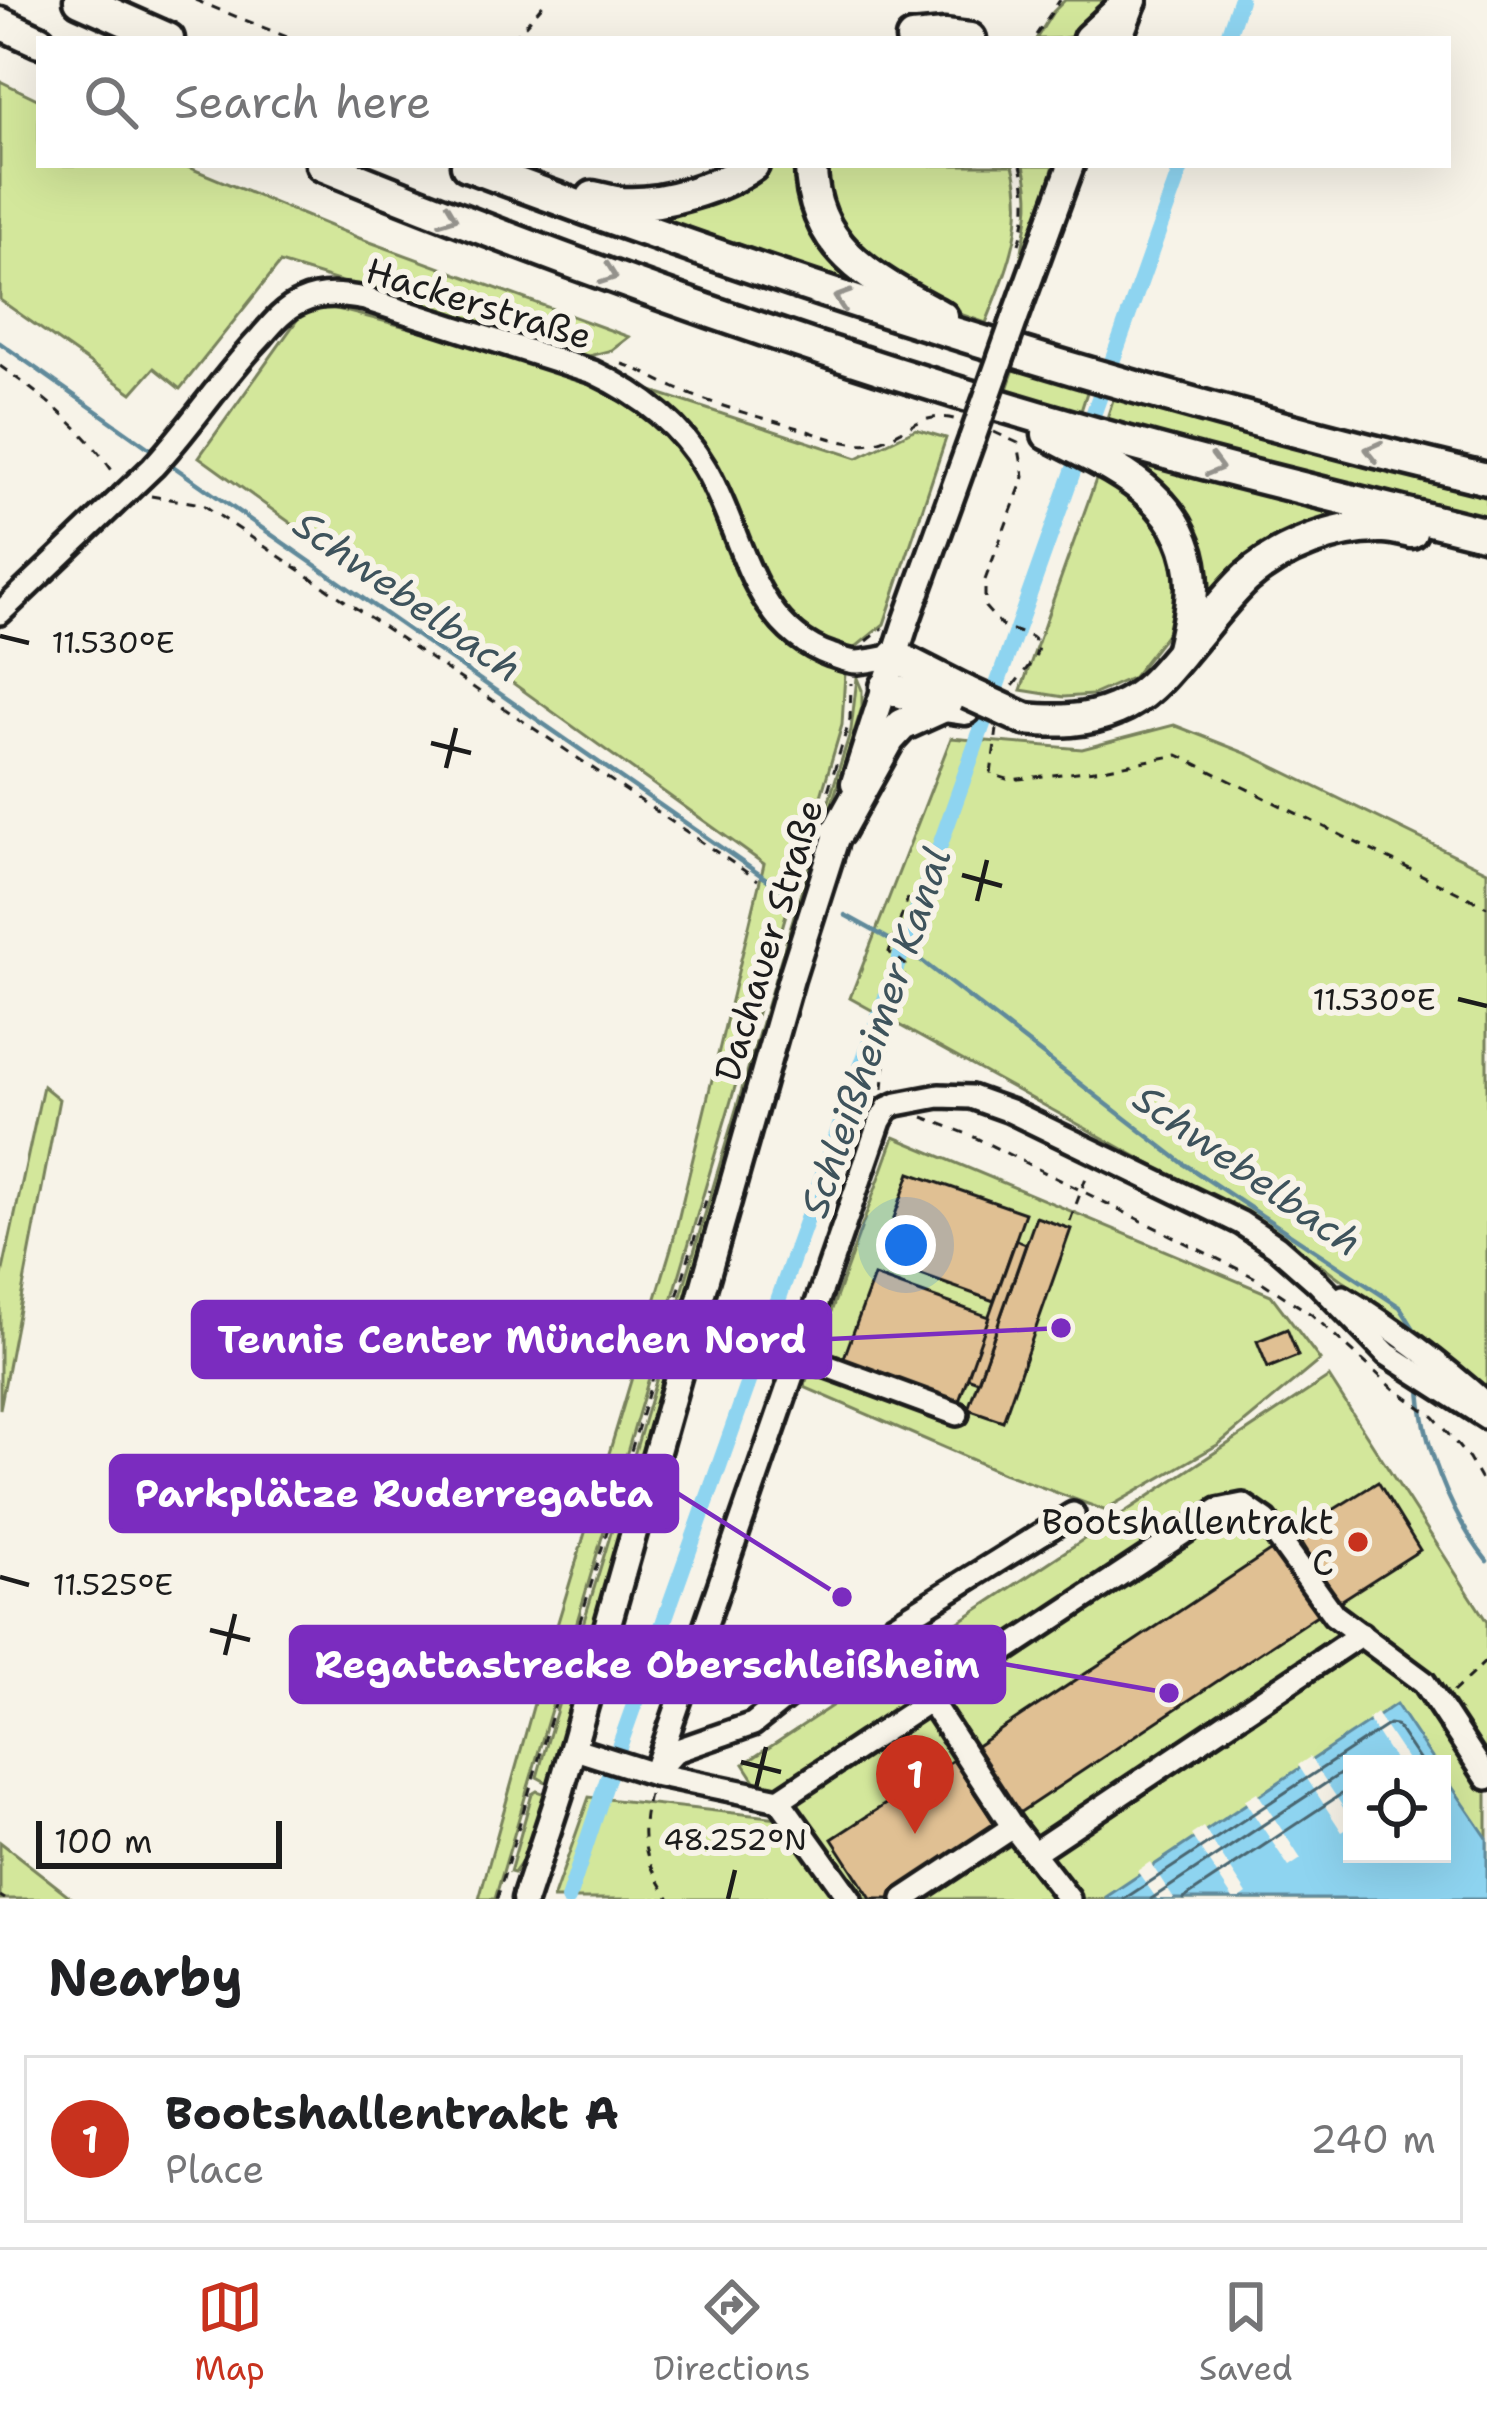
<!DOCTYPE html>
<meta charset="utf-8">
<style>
body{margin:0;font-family:"Shantell Sans",sans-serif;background:#f6f6f6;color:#202124}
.controls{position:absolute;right:36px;bottom:36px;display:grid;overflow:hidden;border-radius:0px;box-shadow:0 12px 48px #0002}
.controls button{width:108px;height:108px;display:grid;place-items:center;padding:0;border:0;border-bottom:3px solid #e0e0e0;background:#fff;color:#202124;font:60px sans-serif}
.scale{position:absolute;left:36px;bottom:30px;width:246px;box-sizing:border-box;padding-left:12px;border:6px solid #1c1c1c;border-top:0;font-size:33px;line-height:42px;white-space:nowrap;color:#1c1c1c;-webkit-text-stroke:9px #f7f3e8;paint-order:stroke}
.you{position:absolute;left:906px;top:1245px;width:42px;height:42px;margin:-30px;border:9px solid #fff;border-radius:50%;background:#1a73e8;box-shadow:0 0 0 18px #1a73e833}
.badge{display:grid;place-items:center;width:78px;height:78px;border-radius:50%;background:#c8321e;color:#fff;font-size:39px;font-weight:700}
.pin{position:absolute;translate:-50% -99px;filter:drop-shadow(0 3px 6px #0008)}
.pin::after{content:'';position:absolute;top:63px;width:42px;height:36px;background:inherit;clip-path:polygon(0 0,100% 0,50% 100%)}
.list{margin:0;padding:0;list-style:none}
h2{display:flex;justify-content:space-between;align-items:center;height:156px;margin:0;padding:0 48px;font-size:51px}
h2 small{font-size:39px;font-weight:400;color:#757577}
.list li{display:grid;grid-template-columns:78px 1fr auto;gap:36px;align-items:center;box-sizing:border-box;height:168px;margin:0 24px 24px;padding:0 24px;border:3px solid #e0e0e0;border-radius:0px}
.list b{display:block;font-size:45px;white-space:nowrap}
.list p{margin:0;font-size:39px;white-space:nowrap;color:#757577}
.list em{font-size:39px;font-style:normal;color:#757577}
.icon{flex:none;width:66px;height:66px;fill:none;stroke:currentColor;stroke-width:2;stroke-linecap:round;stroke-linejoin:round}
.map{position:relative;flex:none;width:1487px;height:1899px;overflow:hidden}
.search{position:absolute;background:#fff;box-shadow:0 12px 48px #0002;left:36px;right:36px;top:36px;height:132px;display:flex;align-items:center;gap:30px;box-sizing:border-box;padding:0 42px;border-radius:0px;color:#757577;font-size:45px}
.sheet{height:348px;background:#fff}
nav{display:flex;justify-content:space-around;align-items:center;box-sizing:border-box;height:168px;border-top:3px solid #e0e0e0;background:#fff;font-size:33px;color:#757577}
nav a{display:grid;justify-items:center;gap:6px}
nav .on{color:#c8321e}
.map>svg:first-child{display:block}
.green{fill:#d3e79b;stroke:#78825c;stroke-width:3;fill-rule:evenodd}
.water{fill:#8ed4f0;stroke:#608a9b;stroke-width:3}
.pier{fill:#f7f3e8}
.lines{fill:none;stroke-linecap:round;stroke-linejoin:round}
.shore{stroke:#4a6671;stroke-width:3}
.stream{stroke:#608a9b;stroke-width:4.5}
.canal{stroke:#8ed4f0;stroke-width:16}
.building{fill:#e0c093;stroke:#1c1c1c;stroke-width:3}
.minor-casing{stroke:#1c1c1c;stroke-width:30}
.major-casing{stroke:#1c1c1c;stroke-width:33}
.highway-casing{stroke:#1c1c1c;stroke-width:39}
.path{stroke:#1c1c1c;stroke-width:3;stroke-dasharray:9 9;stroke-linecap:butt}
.minor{stroke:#f7f3e8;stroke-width:21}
.major{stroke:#f7f3e8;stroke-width:24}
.highway{stroke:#f7f3e8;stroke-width:30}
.major-bridge-casing{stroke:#1c1c1c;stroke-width:33;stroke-linecap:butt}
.highway-bridge-casing{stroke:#1c1c1c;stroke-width:39;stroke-linecap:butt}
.major-bridge{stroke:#f7f3e8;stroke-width:24}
.highway-bridge{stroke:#f7f3e8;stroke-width:30}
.oneway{stroke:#94928c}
.ticks{fill:none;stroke:#1c1c1c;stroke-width:4.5}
.poi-dot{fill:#c8321e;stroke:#f7f3e8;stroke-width:4.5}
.labels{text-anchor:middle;stroke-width:12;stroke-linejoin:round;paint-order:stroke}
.street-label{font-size:36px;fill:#1c1c1c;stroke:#f7f3e8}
.poi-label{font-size:36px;fill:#1c1c1c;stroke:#f7f3e8;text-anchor:end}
.water-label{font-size:39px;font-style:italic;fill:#3e535c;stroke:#f7f3e8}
.ticks-label{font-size:30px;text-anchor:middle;fill:#1c1c1c;stroke:#f7f3e8;stroke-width:12;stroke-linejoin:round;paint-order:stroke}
.leader{fill:none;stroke:#7b2cbf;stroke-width:4.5}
.callout-dot{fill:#7b2cbf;stroke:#f7f3e8;stroke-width:4.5}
.callout{fill:#7b2cbf;stroke:#7b2cbf;stroke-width:4.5}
.callout-label{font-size:39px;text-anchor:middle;font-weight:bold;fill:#fff}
</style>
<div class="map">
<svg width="1487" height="1899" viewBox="0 0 1487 1899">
<rect width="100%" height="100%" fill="#f7f3e8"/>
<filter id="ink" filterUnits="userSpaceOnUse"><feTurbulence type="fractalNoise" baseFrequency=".00833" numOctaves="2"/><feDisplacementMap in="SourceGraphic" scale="24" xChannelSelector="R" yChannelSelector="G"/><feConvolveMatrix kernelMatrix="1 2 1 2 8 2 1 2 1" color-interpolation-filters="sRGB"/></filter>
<g filter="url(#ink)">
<g class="green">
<path d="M 1065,0 L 1110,0 C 1082,37 1083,39 1036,39 L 1053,12 Z"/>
<path d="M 0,81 L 39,100 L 39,165 L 183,165 L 359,238 L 629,337 L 612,350 L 585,357 L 280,263 L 180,389 L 154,368 L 132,393 L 0,300 Z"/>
<path d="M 774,165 L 802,165 L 870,289 L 644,212 L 733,192 Z"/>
<path d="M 819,165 L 1013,165 C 1029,222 1007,270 986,323 L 957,313 L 874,270 L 833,224 Z"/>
<path d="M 1024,165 L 1054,165 L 1044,201 L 1020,264 C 1025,226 1035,208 1024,165 Z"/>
<path d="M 310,302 L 646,389 L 857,458 L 916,429 L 946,438 L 884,624 L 846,655 L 842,725 L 495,1899 L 479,1899 L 542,1675 L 672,1245 L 764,864 L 199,457 Z"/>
<path d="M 1015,366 L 1089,386 L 1079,417 L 1005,395 Z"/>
<path d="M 1115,394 L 1487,489 L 1487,523 L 1105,424 Z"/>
<path d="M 1118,458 L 1355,520 L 1200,620 L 1204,600 Z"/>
<path d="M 1099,471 L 1169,529 L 1183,572 L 1173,626 L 1133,677 L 1092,695 L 1064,697 L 1021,690 Z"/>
<path d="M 857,678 L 862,690 L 862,707 L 759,1038 L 548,1783 L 537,1777 C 562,1690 590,1603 616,1516 C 694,1254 769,991 851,730 Z"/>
<path d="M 1174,725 L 1248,754 L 1487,871 L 1487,1388 L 1323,1266 L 1161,1170 L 850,998 L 951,738 L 1082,749 Z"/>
<path d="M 43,1086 L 59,1099 L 0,1409 L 0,1284 Z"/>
<path d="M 894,1137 L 1271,1295 L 1320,1360 L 1219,1444 L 1104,1510 L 1003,1473 L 804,1387 Z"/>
<path d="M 1329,1377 L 1487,1622 L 1487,1899 L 553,1899 L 589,1797 L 779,1818 L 744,1764 ZM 1352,1764 L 1442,1764 L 1442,1854 L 1352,1854 Z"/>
<path d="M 537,1791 L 545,1794 L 527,1855 L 514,1873 L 510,1872 L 532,1794 Z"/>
<path d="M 0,1842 L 73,1899 L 0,1899 Z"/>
</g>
<path class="water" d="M 1396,1704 L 1436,1764 L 1352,1764 L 1352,1854 L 1442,1854 L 1442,1772 L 1487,1838 L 1487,1899 L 1107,1899 L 1106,1897 Z"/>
<g class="pier">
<path d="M 1376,1713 L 1410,1764 L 1397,1764 L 1368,1719 Z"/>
<path d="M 1310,1757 L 1352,1821 L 1352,1826 L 1342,1832 L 1298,1765 Z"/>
<path d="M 1257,1792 L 1301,1859 L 1289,1867 L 1244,1800 Z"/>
<path d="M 1203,1827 L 1247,1894 L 1240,1899 L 1233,1899 L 1191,1835 Z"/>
<path d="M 1150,1862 L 1174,1899 L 1157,1899 L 1137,1871 Z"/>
</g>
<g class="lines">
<g class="shore">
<path d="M 1124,1899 L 1389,1724 L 1396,1725 L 1422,1764"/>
<path d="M 1151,1899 L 1352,1766"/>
<path d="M 1183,1899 L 1352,1787"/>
</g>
<g class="stream">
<path d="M 0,343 L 156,453"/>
<path d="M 170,464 L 785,892"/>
<path d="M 845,915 L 905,948 L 1184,1164 L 1400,1307 L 1419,1337"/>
<path d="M 1420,1384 C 1421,1441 1451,1516 1487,1561"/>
</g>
<g class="canal">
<path d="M 1227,39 L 1240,0"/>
<path d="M 568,1899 L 607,1781 L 1182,165"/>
</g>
</g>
<g class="building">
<path d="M 910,1173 L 1025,1213 L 994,1301 L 879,1260 Z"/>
<path d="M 1036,1217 L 1071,1229 L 1003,1421 L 968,1409 Z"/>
<path d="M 1016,1240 L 1026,1244 L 978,1381 L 967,1377 Z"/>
<path d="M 874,1276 L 989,1317 L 958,1404 L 842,1363 Z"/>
<path d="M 1287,1329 L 1298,1356 L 1268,1368 L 1257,1341 Z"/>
<path d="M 1378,1482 L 1420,1550 L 1339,1602 L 1296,1533 Z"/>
<path d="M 1276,1547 L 1320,1613 L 1019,1813 L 975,1747 Z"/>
<path d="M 953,1760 L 998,1829 L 891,1899 L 871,1899 L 832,1839 Z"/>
</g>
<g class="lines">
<g class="minor-casing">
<g id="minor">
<path d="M 0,613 L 153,467 C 191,426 221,379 260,338 C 272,324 284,309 301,302 C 322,292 343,295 365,299 L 593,372 C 638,393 680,424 705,468 C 743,532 750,627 831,655 C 839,658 849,662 858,662 C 870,661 883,658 895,656"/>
<path d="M 1343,1297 C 1395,1329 1441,1364 1487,1405"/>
<path d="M 797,1360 L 813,1361 L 957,1414"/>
<path d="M 929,1699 L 1013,1827 L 1069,1899"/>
<path d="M 572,1748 L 654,1774 L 779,1800 L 1218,1510 L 1243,1505 L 1266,1521 L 1334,1615 L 1424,1682 L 1487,1778"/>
<path d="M 658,1769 L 675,1751 L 753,1724 L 813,1676 L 1073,1514"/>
<path d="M 654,1774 L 880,1121 L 888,1108 L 897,1104 L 939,1096 L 971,1097 L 1010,1111 L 1241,1223 L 1276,1246 L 1317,1282 L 1387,1354 L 1487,1418"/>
<path d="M 779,1800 L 850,1899"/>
<path d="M 1033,1853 L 1361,1634"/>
<path d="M 904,1899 L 1013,1827"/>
</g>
</g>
<g class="major-casing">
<g id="major">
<path d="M 1119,39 L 1134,0"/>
<path d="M 1014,321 L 1071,165"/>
<path d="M 854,783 L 905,625 L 972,439"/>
<path d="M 525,1899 L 560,1793 L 791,979 L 843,816"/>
</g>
</g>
<g class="highway-casing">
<g id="highway">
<path d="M 80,0 L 168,39"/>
<path d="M 0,23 L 39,41"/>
<path d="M 912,39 L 945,36 L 970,39"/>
<path d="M 1089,39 L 1131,0"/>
<path d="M 322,165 C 570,266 823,355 1080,429 C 1215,468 1351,500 1487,534"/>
<path d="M 467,165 C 802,292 1138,396 1487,479"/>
<path d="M 811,165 C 811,250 876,281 942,317"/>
<path d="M 593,197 C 603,199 613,202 622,203 C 661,206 722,187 753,165"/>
<path d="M 1048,434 C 1114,468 1190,497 1192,585 C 1192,606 1187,628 1182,649"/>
<path d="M 895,656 L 968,693"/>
<path d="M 886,687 L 944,706 L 965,709"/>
<path d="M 1025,719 C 1057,722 1086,722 1116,709 C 1146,697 1165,672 1185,648 C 1205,625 1224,599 1246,578 C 1281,547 1337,526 1383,527 C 1392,527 1402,530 1411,532"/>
<path d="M 838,831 L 889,739 L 902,725 L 944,706"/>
</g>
</g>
<g class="path">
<path d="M 195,0 L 292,39"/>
<path d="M 1036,35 L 1060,0"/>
<path d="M 513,39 L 547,0"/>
<path d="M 1019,244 C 1028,217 1028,192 1021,165"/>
<path d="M 622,364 C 640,369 656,380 673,387 C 713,405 756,416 798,428 C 815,433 834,441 852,443 C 896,450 915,406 957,420"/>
<path d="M 0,366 C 44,397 86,430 115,475"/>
<path d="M 994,432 L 1018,443 L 1024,477 L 985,580 L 985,607 L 1002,626 L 1031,637 L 1039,644 L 1035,658 L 1013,686"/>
<path d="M 151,496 L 202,504 L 758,880"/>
<path d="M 867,641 L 883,628"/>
<path d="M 997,729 L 991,774 L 1010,780 L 1103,769 L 1178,755 L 1487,907"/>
<path d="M 823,807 L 850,719 L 851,683"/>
<path d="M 883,1089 L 885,1064 L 906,965 L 889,952 L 908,898"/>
<path d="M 923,1117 L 970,1135 L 1254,1277 L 1311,1314 L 1393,1388 L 1434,1417 L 1469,1459 L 1487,1491"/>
<path d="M 1070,1221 L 1088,1172"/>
<path d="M 1453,1692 L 1487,1660"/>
<path d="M 649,1794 C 638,1841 644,1859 670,1899"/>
<path d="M 0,1896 L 5,1899"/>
<path d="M 497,1899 L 709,1190"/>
</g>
<use href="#minor" class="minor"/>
<use href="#major" class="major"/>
<use href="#highway" class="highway"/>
<g class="major-bridge-casing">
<path id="major-bridge" d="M 972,439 L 1014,321"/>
</g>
<g class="highway-bridge-casing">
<path id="highway-bridge" d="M 968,693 L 1025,719"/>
</g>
<use href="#major-bridge" class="major-bridge"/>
<use href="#highway-bridge" class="highway-bridge"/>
</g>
<defs><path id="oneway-chevron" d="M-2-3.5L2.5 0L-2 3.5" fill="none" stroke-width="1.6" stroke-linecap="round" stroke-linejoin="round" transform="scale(3)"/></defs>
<g class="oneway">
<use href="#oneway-chevron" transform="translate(449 216) rotate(21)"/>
<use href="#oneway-chevron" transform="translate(609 275) rotate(20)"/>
<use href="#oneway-chevron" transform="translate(842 299) rotate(-162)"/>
<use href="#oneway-chevron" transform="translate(1373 451) rotate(-166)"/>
<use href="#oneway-chevron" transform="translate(1215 466) rotate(15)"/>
</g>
</g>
<path class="ticks" d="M 0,636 L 29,643M 431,743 L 471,753M 446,768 L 456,728M 962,875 L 1002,886M 977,901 L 987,860M 1458,999 L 1487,1006M 0,1577 L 29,1585M 210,1630 L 250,1640M 225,1655 L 235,1614M 741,1762 L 781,1772M 756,1788 L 766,1747M 728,1899 L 735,1870"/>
<circle class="poi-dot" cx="1358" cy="1542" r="12"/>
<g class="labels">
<g class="street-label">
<text transform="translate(479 303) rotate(17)" y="13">Hackerstraße</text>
<text transform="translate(768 940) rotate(-73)" y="13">Dachauer Straße</text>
</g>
<g class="poi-label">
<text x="1334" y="1534">Bootshallentrakt<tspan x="1334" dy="41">C</tspan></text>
</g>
<g class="water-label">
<text transform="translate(408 596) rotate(35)" y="14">Schwebelbach</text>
<text transform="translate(875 1032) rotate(-71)" y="14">Schleißheimer Kanal</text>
<text transform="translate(1248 1170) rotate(35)" y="14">Schwebelbach</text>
</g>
</g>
<g class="ticks-label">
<text x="113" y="653">11.530°E</text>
<text x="1374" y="1010">11.530°E</text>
<text x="113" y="1595">11.525°E</text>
<text x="735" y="1850">48.252°N</text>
</g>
<path class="leader" d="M1061 1328L830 1339M842 1597L677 1493M1169 1693L1004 1664"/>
<g class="callout-dot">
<circle cx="1061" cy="1328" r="12"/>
<circle cx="842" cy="1597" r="12"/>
<circle cx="1169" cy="1693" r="12"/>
</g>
<g class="callout">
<rect x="193" y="1302" width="637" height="75" rx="12"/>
<rect x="111" y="1456" width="566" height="75" rx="12"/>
<rect x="291" y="1627" width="713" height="75" rx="12"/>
</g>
<g class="callout-label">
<text x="512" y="1353">Tennis Center München Nord</text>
<text x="394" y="1507">Parkplätze Ruderregatta</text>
<text x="647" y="1678">Regattastrecke Oberschleißheim</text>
</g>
</svg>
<div class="controls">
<button><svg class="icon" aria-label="locate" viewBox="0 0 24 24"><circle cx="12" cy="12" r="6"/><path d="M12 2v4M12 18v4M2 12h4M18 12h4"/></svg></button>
</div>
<div class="scale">100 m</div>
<div class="you"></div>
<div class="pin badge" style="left:915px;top:1834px">1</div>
<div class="search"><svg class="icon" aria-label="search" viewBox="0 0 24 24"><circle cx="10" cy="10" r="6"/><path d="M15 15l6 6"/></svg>Search here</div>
</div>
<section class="sheet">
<h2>Nearby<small></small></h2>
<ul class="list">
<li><span class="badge">1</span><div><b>Bootshallentrakt A</b><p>Place</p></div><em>240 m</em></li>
</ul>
</section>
<nav>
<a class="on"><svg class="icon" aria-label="map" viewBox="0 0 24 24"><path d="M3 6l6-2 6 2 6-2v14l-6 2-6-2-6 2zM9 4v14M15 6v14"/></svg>Map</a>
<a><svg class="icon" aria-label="directions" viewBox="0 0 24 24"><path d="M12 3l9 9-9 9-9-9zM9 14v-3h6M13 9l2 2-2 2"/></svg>Directions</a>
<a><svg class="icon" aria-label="saved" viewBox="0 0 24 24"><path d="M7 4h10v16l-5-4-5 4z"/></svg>Saved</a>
</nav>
